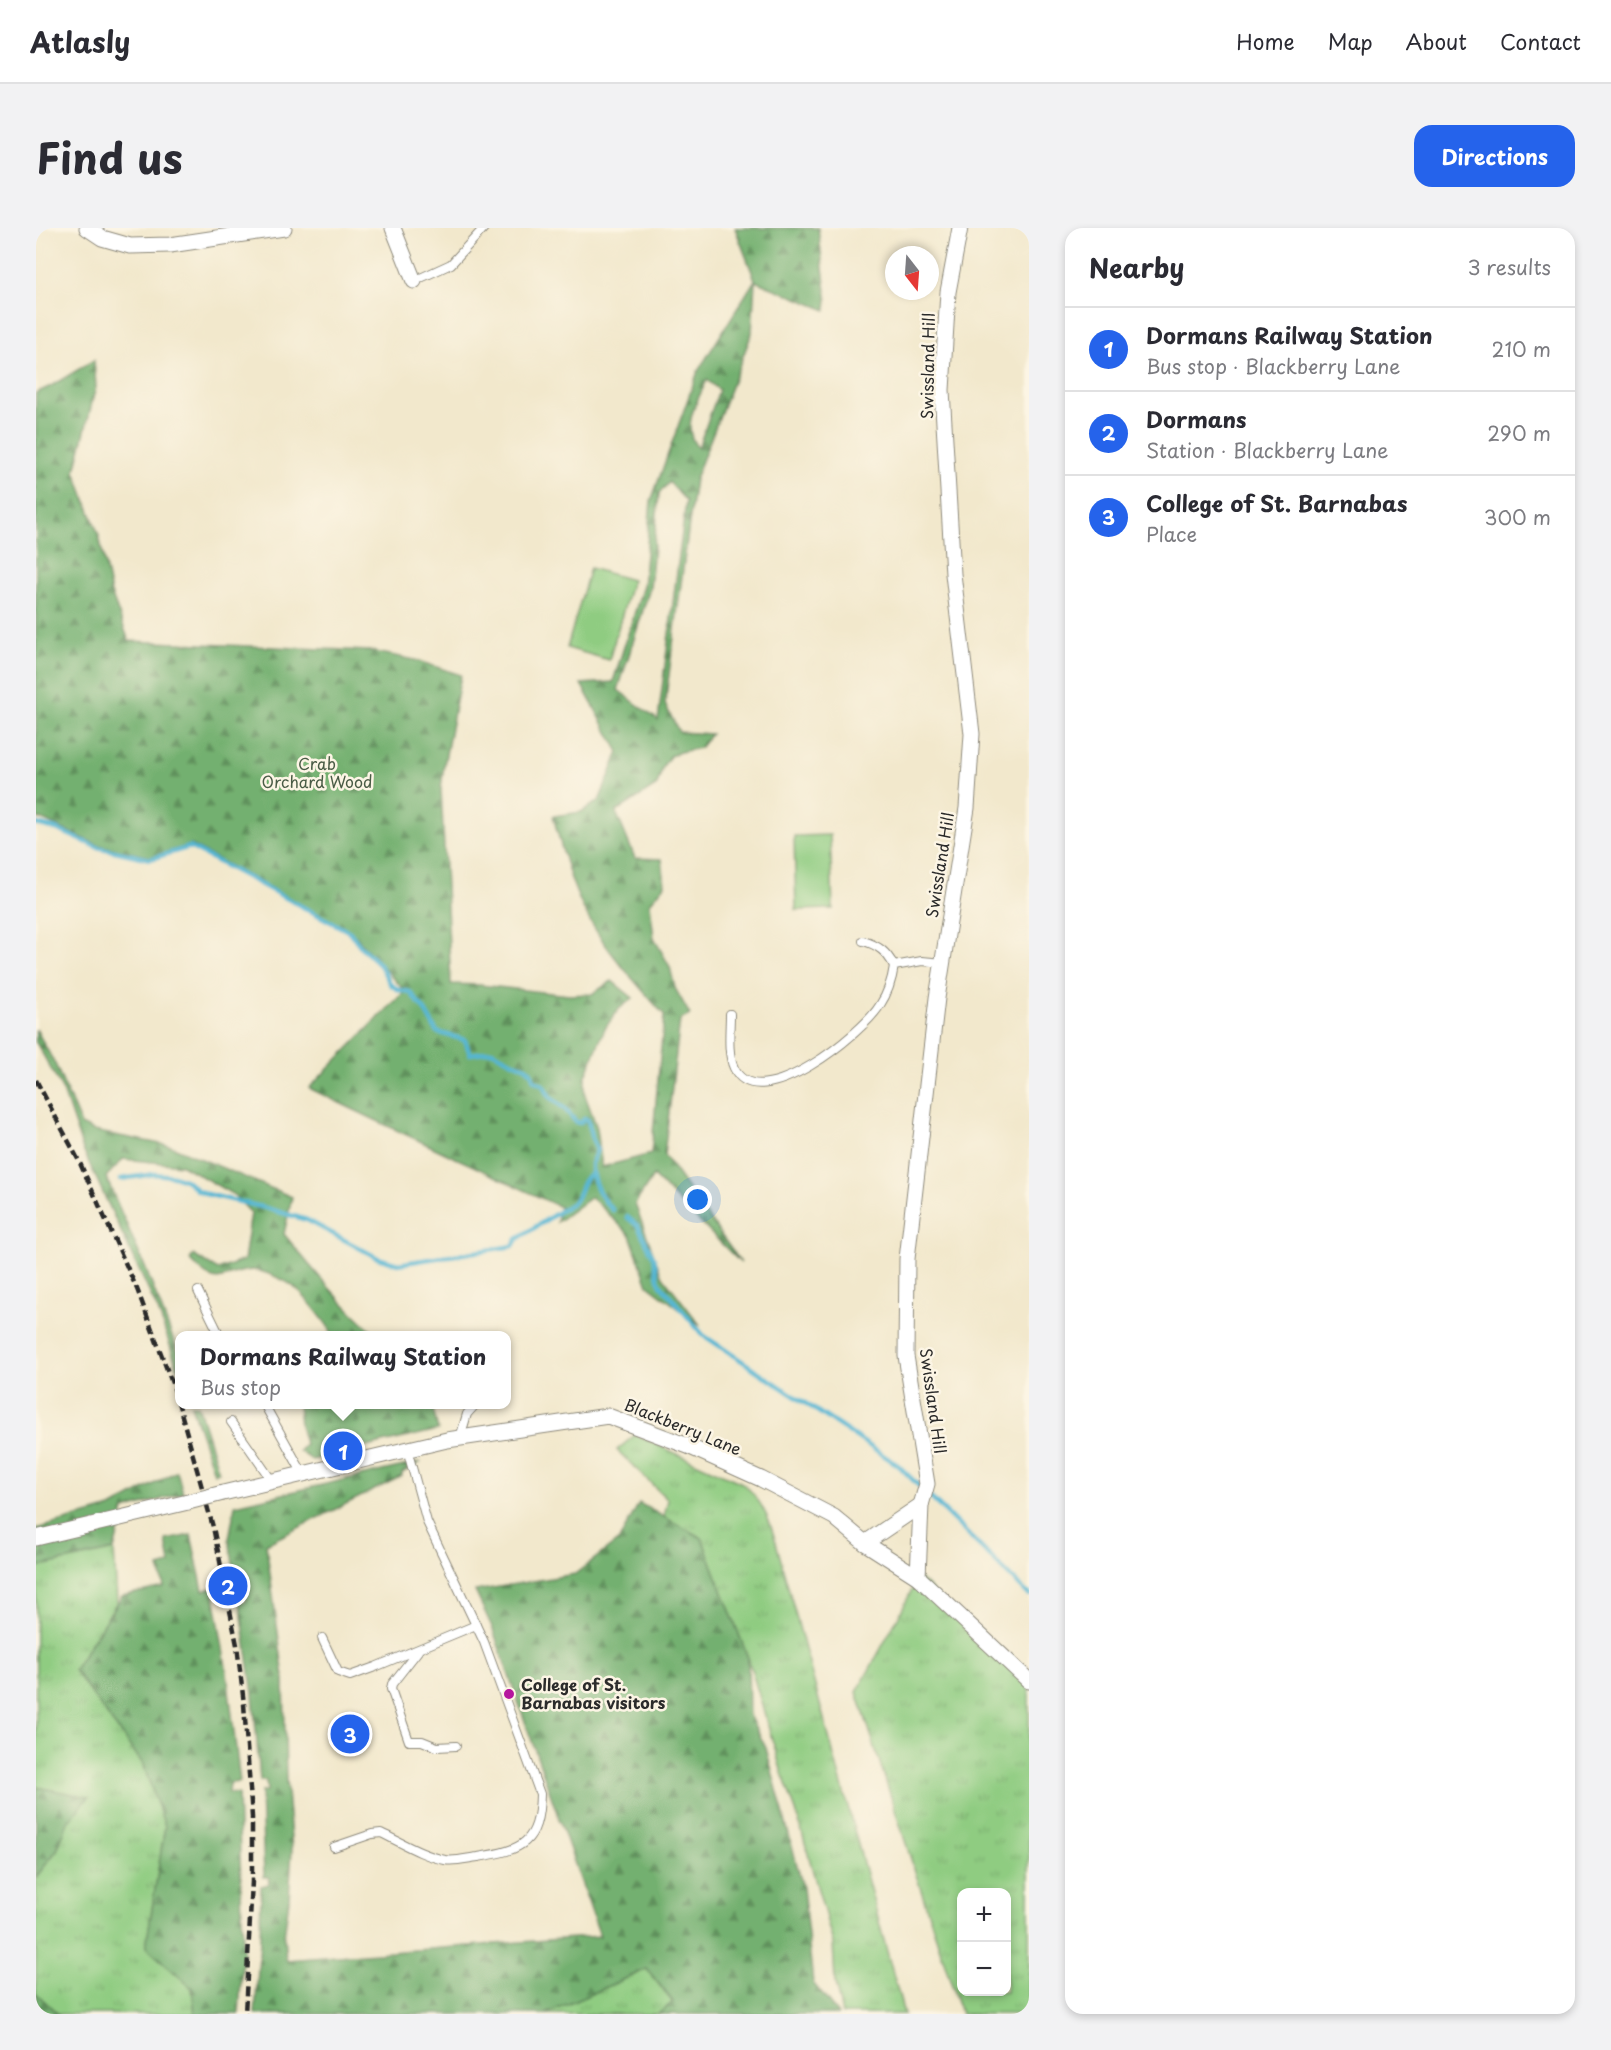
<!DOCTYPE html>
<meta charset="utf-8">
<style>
body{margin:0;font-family:"Playpen Sans",sans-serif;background:#f2f2f3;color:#2b2b33}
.controls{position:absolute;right:18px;bottom:18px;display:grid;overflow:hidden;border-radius:12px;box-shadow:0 3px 9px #0003}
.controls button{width:54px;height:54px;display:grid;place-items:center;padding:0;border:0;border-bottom:2px solid #e1e1e2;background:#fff;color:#2b2b33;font:30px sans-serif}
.compass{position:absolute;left:849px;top:18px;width:54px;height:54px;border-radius:50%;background:#fff;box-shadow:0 3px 9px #0003;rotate:163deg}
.you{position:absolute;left:662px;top:972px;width:21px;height:21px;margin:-15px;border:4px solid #fff;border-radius:50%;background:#1a73e8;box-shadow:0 0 0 9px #1a73e833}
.badge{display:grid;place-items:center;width:39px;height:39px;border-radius:50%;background:#2563eb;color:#fff;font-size:20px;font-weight:700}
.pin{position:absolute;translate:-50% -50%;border:3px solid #fff;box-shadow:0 2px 6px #0006}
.popup{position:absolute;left:139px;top:1103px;width:336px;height:78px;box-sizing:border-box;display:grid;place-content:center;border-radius:12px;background:#fff;filter:drop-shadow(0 2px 4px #0005);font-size:20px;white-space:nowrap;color:#7c7c81}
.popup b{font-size:22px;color:#2b2b33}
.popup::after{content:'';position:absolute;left:50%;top:100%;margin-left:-12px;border:12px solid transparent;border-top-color:#fff}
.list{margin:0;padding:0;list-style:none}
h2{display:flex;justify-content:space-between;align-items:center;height:78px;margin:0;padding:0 24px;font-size:26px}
h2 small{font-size:20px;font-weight:400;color:#7c7c81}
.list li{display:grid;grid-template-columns:39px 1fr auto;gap:18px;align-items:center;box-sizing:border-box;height:84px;padding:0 24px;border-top:2px solid #e1e1e2}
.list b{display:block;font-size:22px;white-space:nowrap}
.list p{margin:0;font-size:20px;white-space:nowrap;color:#7c7c81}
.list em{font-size:20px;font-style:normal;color:#7c7c81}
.map{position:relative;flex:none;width:993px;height:1786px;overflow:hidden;border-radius:18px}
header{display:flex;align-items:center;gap:36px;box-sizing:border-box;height:84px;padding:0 30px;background:#fff;border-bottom:2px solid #e1e1e2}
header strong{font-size:28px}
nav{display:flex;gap:33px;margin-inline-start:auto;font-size:21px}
.intro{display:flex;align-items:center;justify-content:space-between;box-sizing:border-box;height:144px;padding:0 36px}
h1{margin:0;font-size:42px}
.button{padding:15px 27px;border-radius:18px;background:#2563eb;color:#fff;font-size:21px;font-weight:700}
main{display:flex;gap:36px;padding:0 36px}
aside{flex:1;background:#fff;border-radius:18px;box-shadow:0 3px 9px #0003}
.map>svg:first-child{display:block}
.grass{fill:url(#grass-tufts);stroke:#5d7c56;stroke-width:1.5;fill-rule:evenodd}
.forest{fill:url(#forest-firs);stroke:#4f6e4d;stroke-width:1.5;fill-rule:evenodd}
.park{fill:#8fcc81;stroke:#5d7c56;stroke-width:1.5}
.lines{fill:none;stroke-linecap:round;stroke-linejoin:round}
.stream{stroke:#54b6d3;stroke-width:4.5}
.lane-casing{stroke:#8e8a7c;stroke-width:10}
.street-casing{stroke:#8e8a7c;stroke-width:17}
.lane{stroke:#fff;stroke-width:8}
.street{stroke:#fff;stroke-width:15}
.rail{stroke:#2b2b2b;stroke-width:4.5;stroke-dasharray:9 4.5;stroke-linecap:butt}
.street-bridge-casing{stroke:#8e8a7c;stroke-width:17;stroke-linecap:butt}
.street-bridge{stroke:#fff;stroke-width:15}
.poi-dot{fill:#b5179e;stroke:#fcf5e5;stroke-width:2}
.labels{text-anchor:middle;stroke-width:5;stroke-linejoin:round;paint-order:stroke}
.street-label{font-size:16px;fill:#2b2b2b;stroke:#fcf5e5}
.park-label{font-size:16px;fill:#495b45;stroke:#fcf5e5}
.poi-label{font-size:16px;font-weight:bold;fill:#2b2b2b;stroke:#fcf5e5;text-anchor:start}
</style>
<header>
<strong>Atlasly</strong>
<nav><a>Home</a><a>Map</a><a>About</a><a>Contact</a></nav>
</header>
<div class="intro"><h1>Find us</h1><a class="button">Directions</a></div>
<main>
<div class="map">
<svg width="993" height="1786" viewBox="0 0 993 1786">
<defs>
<pattern id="grass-tufts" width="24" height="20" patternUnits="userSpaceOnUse" patternTransform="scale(1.5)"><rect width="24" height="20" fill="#8fcc81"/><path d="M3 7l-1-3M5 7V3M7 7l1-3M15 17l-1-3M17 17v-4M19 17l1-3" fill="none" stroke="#7caf70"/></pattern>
<pattern id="forest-firs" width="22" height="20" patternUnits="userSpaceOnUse" patternTransform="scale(1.5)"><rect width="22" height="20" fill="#73b06f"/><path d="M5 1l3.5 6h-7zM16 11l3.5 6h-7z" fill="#5f8f5b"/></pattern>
</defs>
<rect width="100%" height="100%" fill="#fcf5e5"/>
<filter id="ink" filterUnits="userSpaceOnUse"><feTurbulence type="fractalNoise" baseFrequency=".0167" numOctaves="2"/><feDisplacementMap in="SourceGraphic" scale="12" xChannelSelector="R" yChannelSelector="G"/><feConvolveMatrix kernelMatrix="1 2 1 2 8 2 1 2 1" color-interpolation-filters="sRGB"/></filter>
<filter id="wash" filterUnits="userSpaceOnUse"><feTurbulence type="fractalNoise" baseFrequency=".008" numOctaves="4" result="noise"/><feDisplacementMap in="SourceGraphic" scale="24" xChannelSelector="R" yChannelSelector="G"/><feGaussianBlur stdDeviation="1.35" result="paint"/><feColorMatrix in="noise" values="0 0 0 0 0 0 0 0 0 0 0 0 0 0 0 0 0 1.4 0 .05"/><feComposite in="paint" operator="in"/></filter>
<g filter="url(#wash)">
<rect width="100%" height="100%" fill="#f2e8cc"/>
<g class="grass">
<path d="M 599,1207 L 706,1255 C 728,1272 736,1299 743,1325 L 868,1786 L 806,1786 L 799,1755 L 797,1715 L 760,1583 L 746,1545 L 712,1430 L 666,1310 L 628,1289 L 632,1272 L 581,1222 Z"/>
<path d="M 78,1322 L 81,1374 L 38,1442 L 107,1536 L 129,1598 L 110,1719 L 156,1760 L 159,1786 L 22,1786 L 0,1765 L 0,1649 L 21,1622 L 31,1594 L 52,1569 L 0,1559 L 0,1339 Z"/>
<path d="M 882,1349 L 993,1453 L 993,1786 L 925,1786 L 821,1464 L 866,1382 ZM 926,1664 L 970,1664 L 970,1764 L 926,1764 Z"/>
<path d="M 611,1741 L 637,1775 L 622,1786 L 510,1786 Z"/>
</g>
<g class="forest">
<path d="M 699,0 L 782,0 L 791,71 L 790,82 L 719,53 L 716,105 L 659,251 L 629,476 L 643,504 L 675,506 L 664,520 L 644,524 L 634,528 L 627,538 L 621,557 L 580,584 L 599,630 L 626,631 L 629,657 L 614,675 L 618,710 L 634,739 L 639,760 L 654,787 L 644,792 L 628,927 L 705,1035 L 617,948 L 599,976 L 625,1046 L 664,1097 L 612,1057 L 594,1007 L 555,969 L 521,994 L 524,979 C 440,939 356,901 273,860 L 369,763 L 314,703 L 155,617 L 114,629 L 62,617 L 0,589 L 0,165 L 15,158 L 58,132 L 60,159 L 39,243 L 63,308 L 75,365 L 93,413 L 335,423 L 379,432 L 425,447 L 408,537 L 405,561 L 415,756 L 444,757 L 533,767 L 556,766 L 576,753 L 597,770 L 583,781 L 569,800 L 549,850 L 549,867 L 561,900 L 566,939 L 615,926 L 628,787 C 595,749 559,712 540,664 C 530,640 524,613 517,588 L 545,584 L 563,573 L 583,524 L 545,456 L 577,454 L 607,358 L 615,273 L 662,143 L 719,52 ZM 671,152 L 683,162 L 662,220 C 644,200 661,173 671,152 ZM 633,254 L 650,273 L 622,492 L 582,462 L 614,360 L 623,266 Z"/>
<path d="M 0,801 L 20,838 L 45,897 L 58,903 L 135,918 L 256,969 L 248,1006 C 277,1042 306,1077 341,1107 L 297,1107 C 291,1095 270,1069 259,1060 C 252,1053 226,1042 216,1042 C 180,1045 187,1065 154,1032 L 157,1027 L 182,1042 L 208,1032 L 215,985 L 198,967 L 146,937 L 87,931 L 70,949 L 109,1039 L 143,1126 L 143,1144 L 123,1085 L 47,922 L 27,863 L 0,814 Z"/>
<path d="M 155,1177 L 162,1177 L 183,1244 L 178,1245 Z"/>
<path d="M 262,1177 L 396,1177 L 402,1202 L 276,1232 L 263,1223 L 269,1216 L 264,1197 Z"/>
<path d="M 385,1234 L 366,1245 L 366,1248 L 230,1316 L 248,1449 L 250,1552 L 256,1621 L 253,1672 L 248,1708 L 250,1732 L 564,1708 L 456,1399 L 439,1363 L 539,1346 L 583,1312 L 603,1275 L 666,1310 L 712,1430 L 713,1487 L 730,1520 L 767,1660 L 777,1755 L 802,1786 L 622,1786 L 637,1774 L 611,1741 L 510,1786 L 219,1786 L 224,1712 L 225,1658 L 233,1656 L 233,1649 L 228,1649 L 225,1564 L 231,1563 L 230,1553 L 224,1553 L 217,1466 L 204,1374 L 210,1373 L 209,1365 L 202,1366 L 193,1311 L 199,1277 Z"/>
<path d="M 141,1243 L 147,1265 L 88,1282 L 78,1322 L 0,1339 L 0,1301 L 75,1280 Z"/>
<path d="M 155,1307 L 167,1362 L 177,1360 L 191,1445 L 204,1554 L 194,1555 L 193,1565 L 202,1566 L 207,1719 L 203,1786 L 159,1786 L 156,1760 L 110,1719 L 129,1598 L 107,1536 L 38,1442 L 86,1368 L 128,1359 L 123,1339 L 134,1336 L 130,1312 Z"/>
<path d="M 0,1559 L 53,1569 L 32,1594 L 21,1622 L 0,1649 Z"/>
<path d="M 0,1765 L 22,1786 L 0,1786 Z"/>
</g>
<g class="park">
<path d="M 554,340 L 596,352 L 573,432 L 531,420 Z"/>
<path d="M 794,607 L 797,681 L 760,682 L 758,608 Z"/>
</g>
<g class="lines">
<g class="stream">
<path d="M 0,596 L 20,601 L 61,619 L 114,631 L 154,619 L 314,704 L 325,719 L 344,737 L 355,757 L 363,762 L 374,764 L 381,773 L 388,781 L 401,804 L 429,812 L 434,826 L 456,823 L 479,835 L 490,839 L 495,844 L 498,852 L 507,857 L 514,869 L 529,881 L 540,894 L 544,895 L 548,891 L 552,892 L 555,908 L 561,921 C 560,926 557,930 556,935 C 554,950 565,972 577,982"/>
<path d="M 85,951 L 118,946 L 138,948 L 151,953 L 161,962 L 170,966 L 226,979 L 271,992 L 342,1030 L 362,1036 L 477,1018 L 481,1011 L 538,974 C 546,964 544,952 556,945"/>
<path d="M 591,989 L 602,998 L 618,1030 L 622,1051 L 625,1057 L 667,1107 L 862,1237 L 885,1260"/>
<path d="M 891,1266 L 993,1367"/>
</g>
</g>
</g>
<g filter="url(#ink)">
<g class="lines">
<g class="lane-casing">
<g id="lane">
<path d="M 378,53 L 415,36 L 448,0"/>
<path d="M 827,713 C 842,717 851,724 858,738"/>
<path d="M 694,786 C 694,802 691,825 698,840 C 722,891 828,804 844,777 C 852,765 856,752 858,738 L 886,733 L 907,735"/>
<path d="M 162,1063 L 184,1108"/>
<path d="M 228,1176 L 267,1246"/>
<path d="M 195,1194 L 236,1253"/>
<path d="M 424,1210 L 431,1186 L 440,1176"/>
<path d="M 286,1410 L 302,1444 L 314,1448 L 339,1439 L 440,1397"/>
<path d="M 382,1423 L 356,1456 L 355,1461 L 373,1513 L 386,1513 L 401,1519 L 420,1518"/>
<path d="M 298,1619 L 336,1606 L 345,1605 C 366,1615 387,1628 409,1632 C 419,1634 432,1630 442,1629 C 487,1622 503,1615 504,1566 L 448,1414 L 391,1294 L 371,1221"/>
</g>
</g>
<g class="street-casing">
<g id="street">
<path d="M 51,0 L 66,10 L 94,18 L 134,17 L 248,0"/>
<path d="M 357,0 L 378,53"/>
<path d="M 187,1265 L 411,1212 L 572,1188 L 652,1218 L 725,1251 L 798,1289 L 829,1315 L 882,1349 L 993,1453"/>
<path d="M 0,1310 L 152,1274"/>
<path d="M 829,1315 L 885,1277"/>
<path d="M 882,1349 L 885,1277 L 891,1256 L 870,1128 L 871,1031 L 901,770 L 931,580 L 936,506 L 917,346 L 906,162 L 912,64 L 924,0"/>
</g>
</g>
<use href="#lane" class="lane"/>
<use href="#street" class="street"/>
<path class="rail" d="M 0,852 L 43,933 L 101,1061 L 139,1163 L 177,1299 L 201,1417 L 208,1476 L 216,1589 L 216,1653 L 209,1786"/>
<g class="street-bridge-casing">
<path id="street-bridge" d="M 152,1274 L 187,1265"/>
</g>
<use href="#street-bridge" class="street-bridge"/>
</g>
</g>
<circle class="poi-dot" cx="473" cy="1466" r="6"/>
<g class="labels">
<g class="street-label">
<text transform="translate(892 138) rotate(-89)" y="6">Swissland Hill</text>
<text transform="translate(904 637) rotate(-81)" y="6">Swissland Hill</text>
<text transform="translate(897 1173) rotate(82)" y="6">Swissland Hill</text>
<text transform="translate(647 1199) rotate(22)" y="6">Blackberry Lane</text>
</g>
<g class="park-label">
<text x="281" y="542">Crab<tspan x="281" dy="18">Orchard Wood</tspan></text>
</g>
<g class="poi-label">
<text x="485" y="1463">College of St.<tspan x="485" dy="18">Barnabas visitors</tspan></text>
</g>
</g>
</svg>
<div class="controls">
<button>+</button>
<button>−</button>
</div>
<svg class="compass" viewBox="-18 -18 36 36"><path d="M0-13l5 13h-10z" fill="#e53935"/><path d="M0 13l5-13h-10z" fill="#7c7c81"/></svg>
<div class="you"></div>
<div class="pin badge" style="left:307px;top:1223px">1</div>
<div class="popup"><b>Dormans Railway Station</b>Bus stop</div>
<div class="pin badge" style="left:192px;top:1358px">2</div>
<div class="pin badge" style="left:314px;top:1506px">3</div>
</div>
<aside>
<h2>Nearby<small>3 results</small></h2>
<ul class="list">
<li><span class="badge">1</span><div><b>Dormans Railway Station</b><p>Bus stop · Blackberry Lane</p></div><em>210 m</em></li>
<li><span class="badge">2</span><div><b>Dormans</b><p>Station · Blackberry Lane</p></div><em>290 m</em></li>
<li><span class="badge">3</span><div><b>College of St. Barnabas</b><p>Place</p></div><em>300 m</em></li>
</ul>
</aside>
</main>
